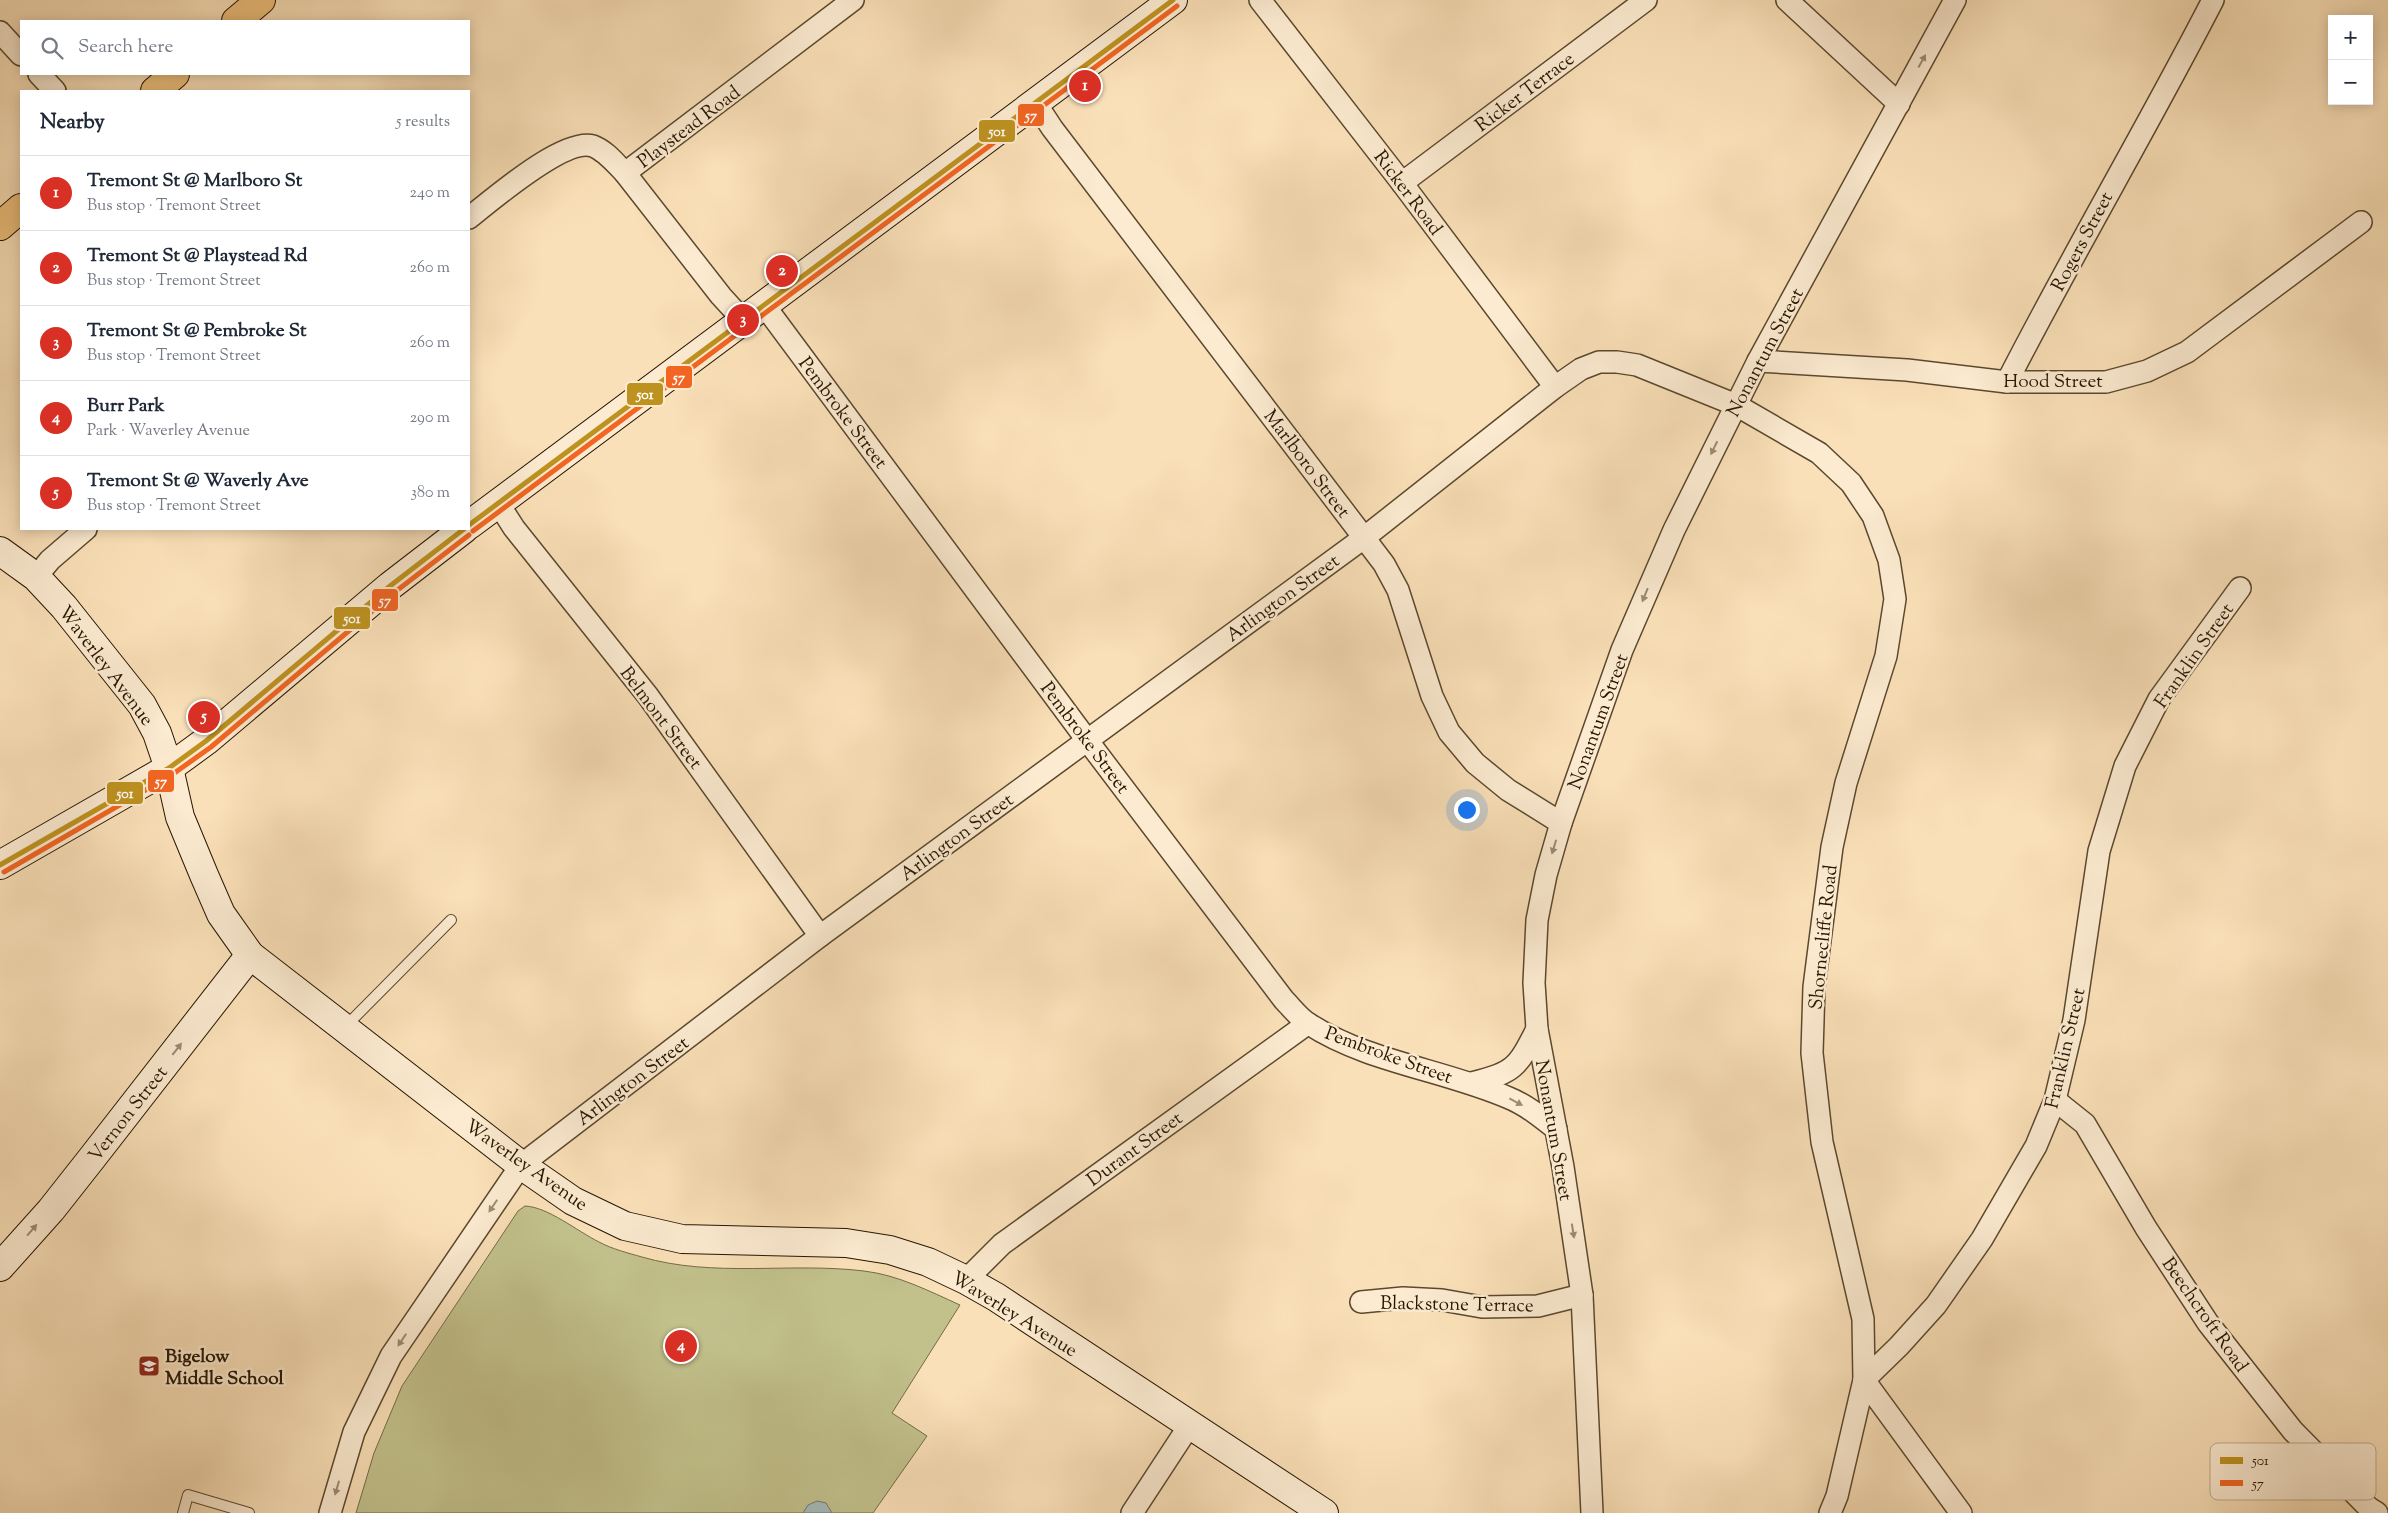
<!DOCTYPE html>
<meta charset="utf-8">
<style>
body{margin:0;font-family:"Sorts Mill Goudy",serif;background:#f6f6f7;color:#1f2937}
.controls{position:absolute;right:15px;top:15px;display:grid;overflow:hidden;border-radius:0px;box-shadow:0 2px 12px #0003}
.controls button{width:45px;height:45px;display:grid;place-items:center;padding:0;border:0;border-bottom:1px solid #e0e1e3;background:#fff;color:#1f2937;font:25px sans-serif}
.you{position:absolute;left:1466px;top:809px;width:18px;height:18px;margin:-12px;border:4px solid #fff;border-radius:50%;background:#1a73e8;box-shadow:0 0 0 8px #1a73e833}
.badge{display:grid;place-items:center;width:32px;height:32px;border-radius:50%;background:#d93025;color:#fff;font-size:16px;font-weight:700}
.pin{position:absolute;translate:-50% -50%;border:2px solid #fff;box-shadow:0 1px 5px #0006}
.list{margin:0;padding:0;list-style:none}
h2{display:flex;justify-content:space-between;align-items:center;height:65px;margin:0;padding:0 20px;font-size:21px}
h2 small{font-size:16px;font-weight:400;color:#747a83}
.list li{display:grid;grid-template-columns:32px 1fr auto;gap:15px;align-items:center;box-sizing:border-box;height:75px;padding:0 20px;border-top:1px solid #e0e1e3}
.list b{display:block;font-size:19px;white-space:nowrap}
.list p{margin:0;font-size:16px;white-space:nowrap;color:#747a83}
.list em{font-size:16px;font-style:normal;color:#747a83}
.icon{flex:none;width:28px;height:28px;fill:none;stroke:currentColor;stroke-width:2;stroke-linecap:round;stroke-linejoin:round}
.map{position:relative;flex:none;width:2388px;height:1513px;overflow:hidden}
.search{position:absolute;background:#fff;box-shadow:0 2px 12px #0003;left:20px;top:20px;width:450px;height:55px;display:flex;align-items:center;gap:12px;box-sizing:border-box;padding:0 18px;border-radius:0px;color:#747a83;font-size:19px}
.panel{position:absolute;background:#fff;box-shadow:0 2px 12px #0003;left:20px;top:90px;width:450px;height:440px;border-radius:0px}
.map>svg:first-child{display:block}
.green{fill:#c2c18c;stroke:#746b46}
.water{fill:#a4babb;stroke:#727870}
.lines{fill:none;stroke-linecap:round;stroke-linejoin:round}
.lane-casing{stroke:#5b482e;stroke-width:12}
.street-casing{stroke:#5b482e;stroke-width:24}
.secondary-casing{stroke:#261500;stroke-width:30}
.primary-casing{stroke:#261500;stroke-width:30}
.lane{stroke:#fcebd1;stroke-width:10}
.street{stroke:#fcebd1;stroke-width:21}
.secondary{stroke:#fcebd1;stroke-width:28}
.primary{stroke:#edc07c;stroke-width:28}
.bus-1-casing{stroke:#fcebd1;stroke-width:9}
.bus-2-casing{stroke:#fcebd1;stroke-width:9}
.bus-1{stroke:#be921f;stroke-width:5}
.bus-2{stroke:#f26522;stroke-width:5}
.oneway{fill:#9c8b73}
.labels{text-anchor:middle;stroke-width:5;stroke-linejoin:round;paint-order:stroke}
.street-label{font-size:19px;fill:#261500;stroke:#fcebd1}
.poi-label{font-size:19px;font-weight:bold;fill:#261500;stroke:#fcebd1;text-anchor:start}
.key{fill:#fcebd1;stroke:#bcab92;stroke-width:1}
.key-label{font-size:14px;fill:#261500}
.line-badge{stroke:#fcebd1;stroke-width:2}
.badge-label{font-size:14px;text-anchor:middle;font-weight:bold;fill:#fff}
</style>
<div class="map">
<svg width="2388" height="1513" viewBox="0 0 2388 1513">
<rect width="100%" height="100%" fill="#fae0b8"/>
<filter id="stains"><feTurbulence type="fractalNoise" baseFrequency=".004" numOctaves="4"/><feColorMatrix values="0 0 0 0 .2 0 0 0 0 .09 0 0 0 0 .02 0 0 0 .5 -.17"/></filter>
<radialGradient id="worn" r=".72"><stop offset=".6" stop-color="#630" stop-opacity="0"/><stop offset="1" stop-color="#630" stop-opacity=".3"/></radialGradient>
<path class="green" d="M 525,1206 C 548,1207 577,1231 599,1242 C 612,1249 628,1253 642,1257 C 714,1278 790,1262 864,1271 C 898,1275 929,1291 960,1305 L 892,1413 L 927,1436 L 873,1513 L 356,1513 L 374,1453 L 402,1386 L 518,1211 Z"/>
<path class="water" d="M 817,1501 L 826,1503 L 832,1513 L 803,1513 L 808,1505 Z"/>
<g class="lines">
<g class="lane-casing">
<g id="lane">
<path d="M 344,1028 L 451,920"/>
<path d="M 183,1513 L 188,1495 L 249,1513"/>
</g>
</g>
<g class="street-casing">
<g id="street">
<path d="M 1260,0 L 1402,183 L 1555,387"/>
<path d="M 1787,0 L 1899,104"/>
<path d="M 0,32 L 21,55"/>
<path d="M 39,74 L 55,91"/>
<path d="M 1035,102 L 1052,128 L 1384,564 L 1398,590 L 1432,696 L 1449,732 L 1475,763 L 1508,790 L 1561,823"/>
<path d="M 625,173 L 853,0"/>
<path d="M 1402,183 L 1646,0"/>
<path d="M 469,218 C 492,200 564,137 593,146 C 606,151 615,163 625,173 L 721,296 L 743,320"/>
<path d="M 764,305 L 1087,740 L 1284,1000 C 1292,1008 1300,1019 1309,1024 C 1367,1062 1445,1070 1509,1098 C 1526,1105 1541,1117 1556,1129"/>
<path d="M 1758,361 L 1907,370 L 2007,382 L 2106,382 L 2147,371 L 2187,352 L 2361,222"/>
<path d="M 2007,382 C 2073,253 2147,128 2213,0"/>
<path d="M 498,503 L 514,528 L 648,696 L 820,936"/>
<path d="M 36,577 L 50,560 L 86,529"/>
<path d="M 1472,1083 C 1515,1072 1517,1068 1537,1029"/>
<path d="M 2055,1100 L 2085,1124 L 2146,1228 L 2208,1323 L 2293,1431 L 2369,1508 L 2377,1513"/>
<path d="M 966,1280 L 1002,1244 L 1307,1024"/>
<path d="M 1361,1302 L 1403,1298 L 1442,1300 L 1482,1307 L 1538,1306 L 1582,1295"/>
<path d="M 330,1513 L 354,1432 L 391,1356 L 521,1165 L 820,936 L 1365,537 L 1555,387 L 1581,369 L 1599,362 L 1617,362 L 1637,365 L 1736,405 L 1819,453 L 1851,483 L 1873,516 L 1889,560 L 1895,599 L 1886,656 L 1846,783 L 1832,847 L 1814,987 L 1812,1053 L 1822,1142 L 1863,1319 L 1864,1380 L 1961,1513"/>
<path d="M 1132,1513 L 1189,1426"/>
<path d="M 1592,1513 L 1582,1295 L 1563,1167 L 1537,1029 L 1534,983 L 1537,920 L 1546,875 L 1561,823 L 1622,650 L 1674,530 L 1758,361 L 1955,0"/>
<path d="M 1830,1513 L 1837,1496 L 1864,1380 L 1899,1346 L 1936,1305 L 1982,1239 L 2036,1146 L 2055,1100 L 2074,1020 L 2099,851 L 2125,766 L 2159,699 L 2240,588"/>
</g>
</g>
<g class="secondary-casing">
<g id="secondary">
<path d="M 469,525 L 1173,0"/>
<path d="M 0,551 L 36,577 L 64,607 L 142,705 L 157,733 L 169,768 L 180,817 L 204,875 L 221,914 L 250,955 L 521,1165 L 573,1201 L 625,1226 L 682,1239 L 846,1243 L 890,1250 L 928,1262 L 966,1280 L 996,1297 L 1324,1513"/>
<path d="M 0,865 L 169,768 L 206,741 L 390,586 L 464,529"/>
<path d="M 0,1267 L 51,1210 L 92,1158 L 250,955"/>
</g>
</g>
<g class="primary-casing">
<g id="primary">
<path d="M 236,21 L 261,0"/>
<path d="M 155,91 L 175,74"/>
<path d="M 0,226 L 21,208"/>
</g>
</g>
<use href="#lane" class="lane"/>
<use href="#street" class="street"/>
<use href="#secondary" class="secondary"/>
<use href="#primary" class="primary"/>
<g class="bus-1-casing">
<g id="bus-1">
<path d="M 469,525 L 1173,0"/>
<path d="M 0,865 L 169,768 L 206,741 L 390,586 L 464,529"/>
</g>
</g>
<g class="bus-2-casing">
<g id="bus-2">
<path d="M 473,531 L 1177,6"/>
<path d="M 4,872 L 173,774 L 211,747 L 395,592 L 469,535"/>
</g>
</g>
<use href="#bus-1" class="bus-1"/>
<use href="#bus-2" class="bus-2"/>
</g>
<defs><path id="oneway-solid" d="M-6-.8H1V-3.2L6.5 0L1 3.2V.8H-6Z" transform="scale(1.25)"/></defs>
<g class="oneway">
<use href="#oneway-solid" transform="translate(1922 61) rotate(-61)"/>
<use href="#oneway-solid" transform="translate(1714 448) rotate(116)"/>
<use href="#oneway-solid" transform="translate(1645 595) rotate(112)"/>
<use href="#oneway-solid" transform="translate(1554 847) rotate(107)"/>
<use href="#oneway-solid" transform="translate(177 1049) rotate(-52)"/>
<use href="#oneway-solid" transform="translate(1516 1102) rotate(28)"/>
<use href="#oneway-solid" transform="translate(493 1206) rotate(124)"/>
<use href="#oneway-solid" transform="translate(32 1230) rotate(-49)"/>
<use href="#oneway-solid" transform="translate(1573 1231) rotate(81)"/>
<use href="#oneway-solid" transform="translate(402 1340) rotate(124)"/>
<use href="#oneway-solid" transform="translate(337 1488) rotate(106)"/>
</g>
<defs>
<g id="school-square" transform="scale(1.125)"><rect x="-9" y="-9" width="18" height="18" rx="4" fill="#8f2418" stroke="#fcebd1"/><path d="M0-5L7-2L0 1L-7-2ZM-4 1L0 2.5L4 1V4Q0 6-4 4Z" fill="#fff"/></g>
</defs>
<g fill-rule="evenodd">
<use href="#school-square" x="149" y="1366"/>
</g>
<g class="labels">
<g class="street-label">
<text transform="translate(1524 91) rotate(-37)" y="7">Ricker Terrace</text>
<text transform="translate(688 126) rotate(-37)" y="7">Playstead Road</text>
<text transform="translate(1409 192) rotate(53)" y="7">Ricker Road</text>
<text transform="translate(2081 241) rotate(-62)" y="7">Rogers Street</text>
<text transform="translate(1764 352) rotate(-62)" y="7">Nonantum Street</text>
<text x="2053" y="387">Hood Street</text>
<text transform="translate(844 412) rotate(53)" y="7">Pembroke Street</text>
<text transform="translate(1308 463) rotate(53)" y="7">Marlboro Street</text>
<text transform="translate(1282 597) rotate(-36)" y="7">Arlington Street</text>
<text transform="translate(2193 655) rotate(-55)" y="7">Franklin Street</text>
<text transform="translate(107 665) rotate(53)" y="7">Waverley Avenue</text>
<text transform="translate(662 717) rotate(53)" y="7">Belmont Street</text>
<text transform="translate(1597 721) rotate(-70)" y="7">Nonantum Street</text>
<text transform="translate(1086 737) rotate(53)" y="7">Pembroke Street</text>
<text transform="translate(956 836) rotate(-36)" y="7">Arlington Street</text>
<text transform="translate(1822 937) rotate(-84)" y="7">Shornecliffe Road</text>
<text transform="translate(2064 1048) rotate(-77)" y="7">Franklin Street</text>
<text transform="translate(1389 1054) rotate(20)" y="7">Pembroke Street</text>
<text transform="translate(632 1080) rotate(-37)" y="7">Arlington Street</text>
<text transform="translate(127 1113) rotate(-52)" y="7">Vernon Street</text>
<text transform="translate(1555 1130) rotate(80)" y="7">Nonantum Street</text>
<text transform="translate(1134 1148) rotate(-36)" y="7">Durant Street</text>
<text transform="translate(527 1164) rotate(35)" y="7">Waverley Avenue</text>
<text transform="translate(1457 1303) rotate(1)" y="7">Blackstone Terrace</text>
<text transform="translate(1015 1313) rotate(32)" y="7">Waverley Avenue</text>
<text transform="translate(2206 1314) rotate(55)" y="7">Beechcroft Road</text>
</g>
<g class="poi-label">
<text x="165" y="1362">Bigelow<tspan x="165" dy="22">Middle School</tspan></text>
</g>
</g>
<rect x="2210" y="1443" width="166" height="57" rx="8" class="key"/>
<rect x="2220" y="1457" width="23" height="7" fill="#be921f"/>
<rect x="2220" y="1480" width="23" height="6" fill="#f26522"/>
<g class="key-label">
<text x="2252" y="1465">501</text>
<text x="2252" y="1488">57</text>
</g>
<g class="line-badge">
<rect x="1017" y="103" width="28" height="24" rx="5" fill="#f26522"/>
<rect x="978" y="119" width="38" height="24" rx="5" fill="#be921f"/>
<rect x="665" y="365" width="28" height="24" rx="5" fill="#f26522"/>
<rect x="626" y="382" width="38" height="24" rx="5" fill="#be921f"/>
<rect x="371" y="588" width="28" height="24" rx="5" fill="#f26522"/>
<rect x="333" y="606" width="38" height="24" rx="5" fill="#be921f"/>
<rect x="147" y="769" width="28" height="24" rx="5" fill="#f26522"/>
<rect x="106" y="781" width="38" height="24" rx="5" fill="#be921f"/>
</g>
<g class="badge-label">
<text x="1031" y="120">57</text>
<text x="997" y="136">501</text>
<text x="679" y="382">57</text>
<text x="645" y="399">501</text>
<text x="385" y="605">57</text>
<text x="352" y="623">501</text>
<text x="161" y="786">57</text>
<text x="125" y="798">501</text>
</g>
<rect width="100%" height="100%" filter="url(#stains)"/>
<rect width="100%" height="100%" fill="url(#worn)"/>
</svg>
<div class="controls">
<button>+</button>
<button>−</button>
</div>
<div class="you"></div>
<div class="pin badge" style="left:1085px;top:86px">1</div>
<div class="pin badge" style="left:782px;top:271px">2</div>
<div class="pin badge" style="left:743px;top:320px">3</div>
<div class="pin badge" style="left:681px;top:1346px">4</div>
<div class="pin badge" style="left:204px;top:717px">5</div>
<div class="search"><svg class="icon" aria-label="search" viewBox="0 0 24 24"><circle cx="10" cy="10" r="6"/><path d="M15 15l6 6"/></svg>Search here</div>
<section class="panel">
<h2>Nearby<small>5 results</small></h2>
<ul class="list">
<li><span class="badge">1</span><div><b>Tremont St @ Marlboro St</b><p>Bus stop · Tremont Street</p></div><em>240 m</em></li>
<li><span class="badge">2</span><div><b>Tremont St @ Playstead Rd</b><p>Bus stop · Tremont Street</p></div><em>260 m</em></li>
<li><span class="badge">3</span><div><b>Tremont St @ Pembroke St</b><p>Bus stop · Tremont Street</p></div><em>260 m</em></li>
<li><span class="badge">4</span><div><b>Burr Park</b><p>Park · Waverley Avenue</p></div><em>290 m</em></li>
<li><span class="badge">5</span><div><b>Tremont St @ Waverly Ave</b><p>Bus stop · Tremont Street</p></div><em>380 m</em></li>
</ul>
</section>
</div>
